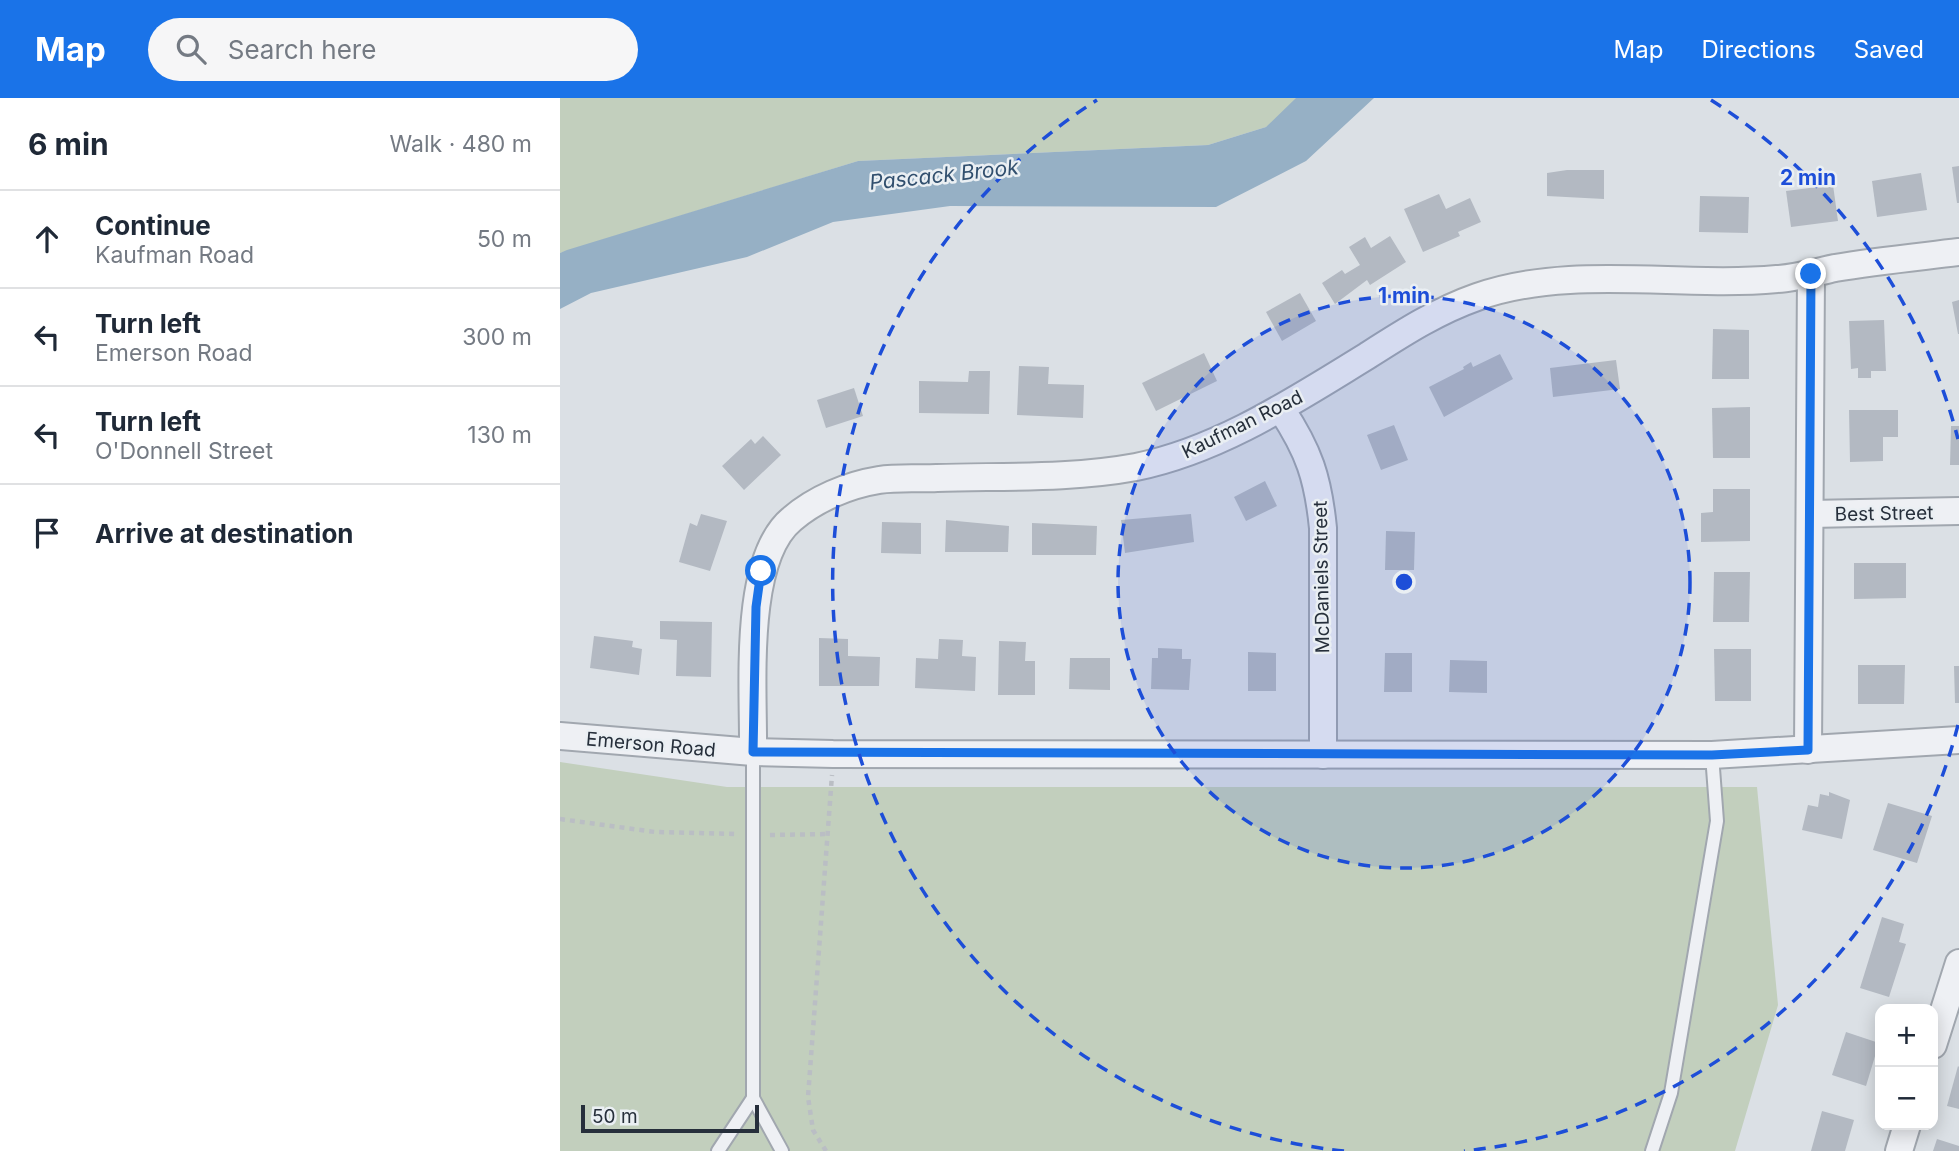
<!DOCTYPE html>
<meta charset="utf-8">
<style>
body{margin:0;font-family:Inter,sans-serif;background:#f6f6f7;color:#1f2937}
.controls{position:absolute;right:21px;bottom:21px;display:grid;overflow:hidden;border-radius:14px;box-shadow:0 4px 18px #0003}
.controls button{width:63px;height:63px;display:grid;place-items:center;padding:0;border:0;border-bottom:2px solid #e0e1e3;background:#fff;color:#1f2937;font:35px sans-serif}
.scale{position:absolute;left:21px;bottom:18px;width:178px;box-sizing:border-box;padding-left:7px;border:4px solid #262f3b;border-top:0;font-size:19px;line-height:24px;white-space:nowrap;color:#262f3b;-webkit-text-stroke:5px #eaeff3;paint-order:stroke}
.stop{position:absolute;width:21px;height:21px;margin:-16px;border:5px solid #1a73e8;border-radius:50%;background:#fff}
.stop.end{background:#1a73e8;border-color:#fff;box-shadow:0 2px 7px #0008}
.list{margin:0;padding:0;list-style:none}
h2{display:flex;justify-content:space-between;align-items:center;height:91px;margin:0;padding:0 28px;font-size:30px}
h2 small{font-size:23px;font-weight:400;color:#747a83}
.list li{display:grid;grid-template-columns:46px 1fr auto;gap:21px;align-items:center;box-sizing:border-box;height:98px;padding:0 28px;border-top:2px solid #e0e1e3}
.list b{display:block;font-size:26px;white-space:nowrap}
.list p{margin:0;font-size:23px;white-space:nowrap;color:#747a83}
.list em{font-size:23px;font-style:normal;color:#747a83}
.icon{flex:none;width:38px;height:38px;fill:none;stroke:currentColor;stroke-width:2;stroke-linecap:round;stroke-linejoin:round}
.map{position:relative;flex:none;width:1399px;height:1053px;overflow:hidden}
header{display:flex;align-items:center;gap:42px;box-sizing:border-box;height:98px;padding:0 35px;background:#1a73e8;color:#fff}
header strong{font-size:33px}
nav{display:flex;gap:38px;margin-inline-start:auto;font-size:24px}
.search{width:490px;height:63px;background:#f6f6f7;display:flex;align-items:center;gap:18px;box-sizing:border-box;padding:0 24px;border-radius:38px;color:#747a83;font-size:26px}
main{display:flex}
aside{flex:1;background:#fff}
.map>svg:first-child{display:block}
.green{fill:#c2cfbd}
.water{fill:#96b0c5}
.building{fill:#b3b9c2}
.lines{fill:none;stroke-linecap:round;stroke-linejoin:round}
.service-casing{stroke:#a1a7af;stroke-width:16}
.minor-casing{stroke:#a1a7af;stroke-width:30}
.path{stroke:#babec4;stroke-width:4.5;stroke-dasharray:5 5;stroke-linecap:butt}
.service{stroke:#eef0f4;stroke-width:12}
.minor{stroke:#eef0f4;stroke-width:26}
.route{stroke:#1a73e8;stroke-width:9}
.ring{fill:none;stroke:#1d4ed8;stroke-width:3.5;stroke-dasharray:12 9}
.labels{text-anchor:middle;stroke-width:5;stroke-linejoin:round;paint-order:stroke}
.street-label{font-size:19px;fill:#262f3b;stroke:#eaeff3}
.water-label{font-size:21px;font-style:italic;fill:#314f6e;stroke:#eaeff3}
.centre{fill:#1d4ed8;stroke:#eaeff3;stroke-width:3.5}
.ring-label{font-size:21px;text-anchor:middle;font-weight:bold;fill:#1d4ed8;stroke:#eaeff3;stroke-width:5;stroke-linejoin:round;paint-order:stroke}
</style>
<header>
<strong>Map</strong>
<div class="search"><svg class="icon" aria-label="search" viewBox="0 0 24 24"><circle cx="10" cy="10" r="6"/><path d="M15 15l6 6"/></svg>Search here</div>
<nav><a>Map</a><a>Directions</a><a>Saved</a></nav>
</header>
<main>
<aside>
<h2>6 min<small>Walk · 480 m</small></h2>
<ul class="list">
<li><svg class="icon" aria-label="ahead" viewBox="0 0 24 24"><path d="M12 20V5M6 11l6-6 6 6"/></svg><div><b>Continue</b><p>Kaufman Road</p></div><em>50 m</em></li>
<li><svg class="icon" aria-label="left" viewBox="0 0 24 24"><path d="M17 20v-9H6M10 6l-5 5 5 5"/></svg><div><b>Turn left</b><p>Emerson Road</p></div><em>300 m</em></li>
<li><svg class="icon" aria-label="left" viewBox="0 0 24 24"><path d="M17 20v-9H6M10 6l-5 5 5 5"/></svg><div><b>Turn left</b><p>O'Donnell Street</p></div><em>130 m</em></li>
<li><svg class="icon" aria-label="arrive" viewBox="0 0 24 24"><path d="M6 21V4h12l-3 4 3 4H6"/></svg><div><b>Arrive at destination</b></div></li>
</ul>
</aside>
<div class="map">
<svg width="1399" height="1053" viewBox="0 0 1399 1053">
<rect width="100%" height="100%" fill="#dbe0e5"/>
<g class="green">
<path d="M 0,0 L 777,0 L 706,29 L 648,47 L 298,63 L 0,155 Z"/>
<path d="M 0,664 L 167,689 L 1197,689 L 1218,907 L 1175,1053 L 0,1053 Z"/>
</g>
<path class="water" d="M 736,0 L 814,0 L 746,63 L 656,109 L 390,108 L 273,124 L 187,159 L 31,195 L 0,211 L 0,155 L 7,152 L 298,63 L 648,47 L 706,29 Z"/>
<g class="building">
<path d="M 1399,68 L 1399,105 L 1397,105 L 1392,69 Z"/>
<path d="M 1007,72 L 1044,72 L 1044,101 L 987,98 L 987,75 Z"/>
<path d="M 1361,75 L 1367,112 L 1317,119 L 1312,83 Z"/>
<path d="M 1273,87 L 1278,123 L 1231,129 L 1226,93 Z"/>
<path d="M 879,96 L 886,111 L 910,100 L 921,124 L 898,134 L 900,138 L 863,154 L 844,111 Z"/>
<path d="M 1140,98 L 1189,99 L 1188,135 L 1139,134 Z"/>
<path d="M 830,138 L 846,164 L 810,187 L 807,182 L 775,206 L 762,185 L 782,172 L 785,176 L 800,167 L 789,149 L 805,139 L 811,150 Z"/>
<path d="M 740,195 L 756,223 L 722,243 L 706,214 Z"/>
<path d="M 1399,202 L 1399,236 L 1398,236 L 1392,204 Z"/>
<path d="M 1324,222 L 1326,273 L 1311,273 L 1311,280 L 1298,280 L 1298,270 L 1291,271 L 1289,223 Z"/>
<path d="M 1153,231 L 1189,232 L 1189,281 L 1152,281 Z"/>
<path d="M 644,255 L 657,283 L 596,313 L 582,285 Z"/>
<path d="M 940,256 L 953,281 L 884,319 L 869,289 L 904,271 L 903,269 L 911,264 L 913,269 Z"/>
<path d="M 1056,262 L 1060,291 L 993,299 L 990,270 Z"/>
<path d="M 459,268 L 489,269 L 488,286 L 524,287 L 523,320 L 457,317 Z"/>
<path d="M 409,273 L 430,273 L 429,316 L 359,315 L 359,283 L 408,284 Z"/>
<path d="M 294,290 L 303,318 L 266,330 L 257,302 Z"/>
<path d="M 1190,309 L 1190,360 L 1153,360 L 1152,310 Z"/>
<path d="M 1289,312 L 1338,312 L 1338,339 L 1323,339 L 1323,363 L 1290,364 Z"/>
<path d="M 834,327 L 848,362 L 821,372 L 807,337 Z"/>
<path d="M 1391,328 L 1399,328 L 1399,367 L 1390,367 Z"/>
<path d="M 203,338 L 221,357 L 184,392 L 162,368 L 191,341 L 195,346 Z"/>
<path d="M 705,383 L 717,408 L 686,423 L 674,399 Z"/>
<path d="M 1153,391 L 1190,391 L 1190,443 L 1141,444 L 1141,415 L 1153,414 Z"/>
<path d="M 141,416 L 167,423 L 150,473 L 119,464 L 130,425 L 137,428 Z"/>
<path d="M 631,416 L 634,444 L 565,455 L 561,422 Z"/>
<path d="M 386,422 L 449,428 L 448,454 L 385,454 Z"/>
<path d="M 322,424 L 361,425 L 361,456 L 321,455 Z"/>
<path d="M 472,425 L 537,428 L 536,457 L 472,457 Z"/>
<path d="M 826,433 L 855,434 L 854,472 L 825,472 Z"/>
<path d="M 1294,465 L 1346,465 L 1346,500 L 1294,501 Z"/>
<path d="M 1154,474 L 1190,474 L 1189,524 L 1153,524 Z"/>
<path d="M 100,523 L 152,524 L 151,579 L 116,578 L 117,542 L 100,541 Z"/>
<path d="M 34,538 L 73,543 L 72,549 L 82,551 L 79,577 L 30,570 Z"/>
<path d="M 259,540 L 288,541 L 288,558 L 320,559 L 319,588 L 259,588 Z"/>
<path d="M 379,541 L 403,542 L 402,558 L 416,559 L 415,593 L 355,590 L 356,560 L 378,561 Z"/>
<path d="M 439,543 L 466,544 L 465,563 L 475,563 L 475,597 L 438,597 Z"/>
<path d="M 598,550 L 622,551 L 622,561 L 631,561 L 629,592 L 591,591 L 592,560 L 598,560 Z"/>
<path d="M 1154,551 L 1191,551 L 1191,603 L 1155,603 Z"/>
<path d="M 688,554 L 716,555 L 716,593 L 688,593 Z"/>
<path d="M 825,555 L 852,555 L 852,594 L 824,594 Z"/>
<path d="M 510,560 L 550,560 L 550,592 L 509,591 Z"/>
<path d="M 890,562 L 927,563 L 927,595 L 889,594 Z"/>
<path d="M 1298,567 L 1345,567 L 1344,606 L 1298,606 Z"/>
<path d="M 1394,568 L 1399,568 L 1399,605 L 1395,605 Z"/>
<path d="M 1269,694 L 1290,702 L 1282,741 L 1242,732 L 1248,707 L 1258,709 L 1260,696 L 1269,698 Z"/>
<path d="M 1328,705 L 1372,718 L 1357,765 L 1313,752 Z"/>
<path d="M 1322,819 L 1344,826 L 1339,844 L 1346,846 L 1329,899 L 1300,890 Z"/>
<path d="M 1286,934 L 1319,945 L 1306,988 L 1272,977 Z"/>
<path d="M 1398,968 L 1399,969 L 1399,1011 L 1387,1008 Z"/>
<path d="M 1262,1013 L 1294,1022 L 1285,1053 L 1251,1053 Z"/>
<path d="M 1377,1041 L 1399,1048 L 1399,1053 L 1373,1053 Z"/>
</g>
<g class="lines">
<g class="service-casing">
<g id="service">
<path d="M 193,654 L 193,1000 L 222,1053"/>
<path d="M 158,1053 L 193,1000"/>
<path d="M 1092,1053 L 1111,995 L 1157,723 L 1152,657"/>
</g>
</g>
<g class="minor-casing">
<g id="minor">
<path d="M 721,311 C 749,353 758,380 763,430 L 763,657"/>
<path d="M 1250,416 L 1399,413"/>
<path d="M 0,638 L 193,654 L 273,656 L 1152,657 L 1399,642"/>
<path d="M 1248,652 L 1251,176"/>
<path d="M 193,654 C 194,593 182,462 232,421 C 255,401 288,387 319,382 C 338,379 358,381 377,380 C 443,378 511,381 576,369 C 660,352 735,302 807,258 C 843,235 877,213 917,199 C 1009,166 1121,190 1217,181 C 1237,180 1256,174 1275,170 C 1316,163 1358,159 1399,154"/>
<path d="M 1373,947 L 1399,865"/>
<path d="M 1339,1053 L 1347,1027"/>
</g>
</g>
<g class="path">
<path d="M 0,721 L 95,734 L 177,736"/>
<path d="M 210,737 L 269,736"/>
<path d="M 266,1053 L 253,1032 L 248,999 L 272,677"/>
</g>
<use href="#service" class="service"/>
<use href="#minor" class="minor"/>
</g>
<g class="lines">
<path class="route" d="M 201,473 L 196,509 L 193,654 L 1152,657 L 1248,652 L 1251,176"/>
</g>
<circle cx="844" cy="484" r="286" fill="#1d4ed8" fill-opacity=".12"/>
<g class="ring">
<circle cx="844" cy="484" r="286"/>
<path d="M1398 627A572 572 0 0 1 904 1053M784 1053A572 572 0 0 1 537 2M1151 2A572 572 0 0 1 1398 341"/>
</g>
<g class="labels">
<g class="street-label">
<text transform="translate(682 326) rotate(-26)" y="7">Kaufman Road</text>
<text transform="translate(1324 415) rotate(-1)" y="7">Best Street</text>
<text transform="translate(761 479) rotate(-91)" y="7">McDaniels Street</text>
<text transform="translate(91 646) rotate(5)" y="7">Emerson Road</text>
</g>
<g class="water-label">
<text transform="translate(384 77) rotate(-6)" y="7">Pascack Brook</text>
</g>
</g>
<circle cx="844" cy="484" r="10" class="centre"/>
<g class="ring-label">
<text x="1248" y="87">2 min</text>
<text x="844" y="205">1 min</text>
</g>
</svg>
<div class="controls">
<button>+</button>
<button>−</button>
</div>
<div class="scale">50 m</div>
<div class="stop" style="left:201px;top:473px"></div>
<div class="stop end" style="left:1251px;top:176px"></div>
</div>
</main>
